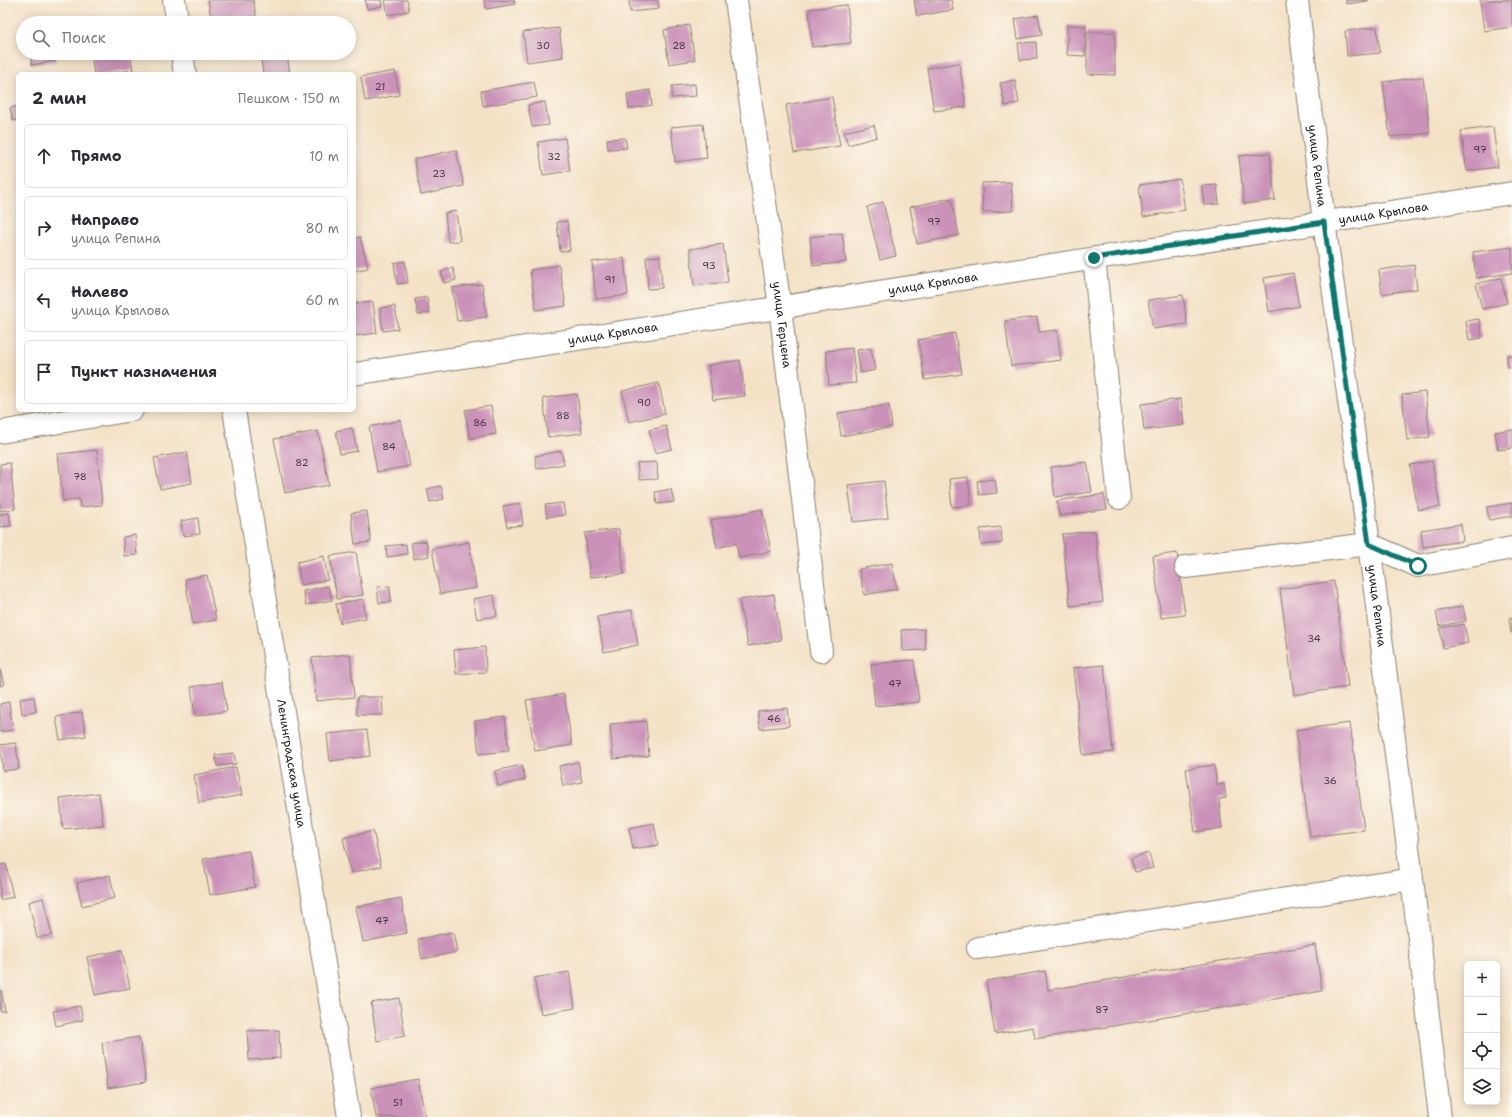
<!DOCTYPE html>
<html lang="ru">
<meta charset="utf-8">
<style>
body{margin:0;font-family:"Shantell Sans",sans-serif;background:#f7f7f7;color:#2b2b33}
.controls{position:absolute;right:12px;bottom:12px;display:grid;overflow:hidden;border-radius:6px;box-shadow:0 2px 10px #0003}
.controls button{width:36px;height:36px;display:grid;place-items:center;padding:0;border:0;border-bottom:1px solid #e1e1e2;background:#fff;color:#2b2b33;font:20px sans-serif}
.stop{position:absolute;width:12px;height:12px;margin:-9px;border:3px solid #0f766e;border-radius:50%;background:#fff}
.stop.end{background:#0f766e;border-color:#fff;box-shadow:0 1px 4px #0008}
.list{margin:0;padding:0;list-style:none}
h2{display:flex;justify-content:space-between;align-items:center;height:52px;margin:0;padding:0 16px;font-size:17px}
h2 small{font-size:13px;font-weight:400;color:#7c7c81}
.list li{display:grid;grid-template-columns:26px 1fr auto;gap:12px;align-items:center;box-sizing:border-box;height:64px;margin:0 8px 8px;padding:0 8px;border:1px solid #e1e1e2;border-radius:6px}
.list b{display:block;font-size:15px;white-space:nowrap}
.list p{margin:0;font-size:13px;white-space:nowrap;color:#7c7c81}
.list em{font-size:13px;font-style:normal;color:#7c7c81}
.icon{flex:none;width:22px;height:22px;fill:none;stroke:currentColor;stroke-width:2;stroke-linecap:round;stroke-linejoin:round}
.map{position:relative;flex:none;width:1512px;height:1117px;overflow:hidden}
.search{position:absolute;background:#fff;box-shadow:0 2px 10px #0003;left:16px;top:16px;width:340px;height:44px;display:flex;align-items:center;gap:10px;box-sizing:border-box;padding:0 14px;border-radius:22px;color:#7c7c81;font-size:15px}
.panel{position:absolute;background:#fff;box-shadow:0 2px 10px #0003;left:16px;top:72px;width:340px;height:340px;border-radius:6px}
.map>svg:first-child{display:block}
.building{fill:#cb92b9}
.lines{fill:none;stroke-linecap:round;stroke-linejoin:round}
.minor-casing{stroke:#887f72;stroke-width:24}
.minor{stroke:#fff;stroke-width:22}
.route{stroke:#0f766e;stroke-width:5}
.labels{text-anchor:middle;stroke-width:4;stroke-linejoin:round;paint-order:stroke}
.number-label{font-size:10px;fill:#483a43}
.street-label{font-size:12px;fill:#1c1c1c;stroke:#fbf7ec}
</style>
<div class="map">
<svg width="1512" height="1117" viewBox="0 0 1512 1117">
<rect width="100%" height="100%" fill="#fbf7ec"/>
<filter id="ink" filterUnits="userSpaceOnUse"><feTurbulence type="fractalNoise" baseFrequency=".025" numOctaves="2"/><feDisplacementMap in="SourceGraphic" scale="8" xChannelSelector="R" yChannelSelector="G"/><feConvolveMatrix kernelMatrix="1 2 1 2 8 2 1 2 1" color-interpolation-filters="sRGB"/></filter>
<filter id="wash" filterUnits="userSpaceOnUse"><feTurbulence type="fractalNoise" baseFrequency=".012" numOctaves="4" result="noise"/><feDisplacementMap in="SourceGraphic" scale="16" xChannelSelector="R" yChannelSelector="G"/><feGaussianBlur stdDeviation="0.9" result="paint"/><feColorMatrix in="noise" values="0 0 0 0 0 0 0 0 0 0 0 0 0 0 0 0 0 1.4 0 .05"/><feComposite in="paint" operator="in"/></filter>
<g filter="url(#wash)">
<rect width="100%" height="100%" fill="#f4e2c7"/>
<g id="blocks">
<g class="building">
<path d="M 208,0 L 253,0 L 257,20 L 238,23 L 212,23 Z"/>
<path d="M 365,0 L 381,0 L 382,6 L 367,9 Z"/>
<path d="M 385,0 L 407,0 L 409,11 L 388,15 Z"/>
<path d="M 484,0 L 514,0 L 515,4 L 486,9 Z"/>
<path d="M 629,0 L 658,0 L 659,9 L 630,12 Z"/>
<path d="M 914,0 L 951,0 L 953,10 L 917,16 Z"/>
<path d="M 1346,0 L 1368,0 L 1368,1 L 1346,4 Z"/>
<path d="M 1480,0 L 1512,0 L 1512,27 L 1484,31 Z"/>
<path d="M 847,5 L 851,43 L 812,47 L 809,9 Z"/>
<path d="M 1038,15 L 1042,35 L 1018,39 L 1015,19 Z"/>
<path d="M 689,25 L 695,60 L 669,64 L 664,30 Z"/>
<path d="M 1067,25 L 1086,26 L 1085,56 L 1067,55 Z"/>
<path d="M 1377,27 L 1380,53 L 1347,56 L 1345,31 Z"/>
<path d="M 559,28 L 563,57 L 527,62 L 523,32 Z"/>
<path d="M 1087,32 L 1115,32 L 1115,75 L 1087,74 Z"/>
<path d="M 1036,42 L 1037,59 L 1020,60 L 1018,43 Z"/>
<path d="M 30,53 L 55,53 L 56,61 L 32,65 Z"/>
<path d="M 91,53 L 130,53 L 133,70 L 105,74 L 94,74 Z"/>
<path d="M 287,55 L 290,74 L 263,74 L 261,59 Z"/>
<path d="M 959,63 L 966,107 L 934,111 L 927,68 Z"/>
<path d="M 395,71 L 399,95 L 365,101 L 361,77 Z"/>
<path d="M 1423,77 L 1430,133 L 1390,137 L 1383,82 Z"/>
<path d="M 1015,80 L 1019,103 L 1005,106 L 1000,83 Z"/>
<path d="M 534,82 L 537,97 L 483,106 L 481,91 Z"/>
<path d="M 695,84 L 696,96 L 672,98 L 672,86 Z"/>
<path d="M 650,90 L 652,105 L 629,109 L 627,94 Z"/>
<path d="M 832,97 L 840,146 L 794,153 L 786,105 Z"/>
<path d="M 545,102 L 549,125 L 532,127 L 528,105 Z"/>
<path d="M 18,106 L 18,120 L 13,121 L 10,108 Z"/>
<path d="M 703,124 L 707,158 L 675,162 L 671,127 Z"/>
<path d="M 874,125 L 877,137 L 848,145 L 844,132 Z"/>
<path d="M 1493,127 L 1498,167 L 1467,171 L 1461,131 Z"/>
<path d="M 565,138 L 570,171 L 543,175 L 538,142 Z"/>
<path d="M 625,138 L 627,148 L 608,149 L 607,139 Z"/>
<path d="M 456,150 L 464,186 L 421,195 L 414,159 Z"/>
<path d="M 1270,153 L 1275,200 L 1244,204 L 1239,156 Z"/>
<path d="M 1180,179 L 1185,210 L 1143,217 L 1139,185 Z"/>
<path d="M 1011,182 L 1013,211 L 983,212 L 982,183 Z"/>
<path d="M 1217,185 L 1219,204 L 1204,205 L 1202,186 Z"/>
<path d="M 951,198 L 959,235 L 917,244 L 910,207 Z"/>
<path d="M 883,202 L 896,256 L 880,260 L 867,207 Z"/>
<path d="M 456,211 L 460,241 L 448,242 L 445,213 Z"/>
<path d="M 567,221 L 570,250 L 560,252 L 557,222 Z"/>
<path d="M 842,233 L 846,262 L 813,266 L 810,237 Z"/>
<path d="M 360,237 L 368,268 L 354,271 L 354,238 Z"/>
<path d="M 723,244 L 728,282 L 694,286 L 690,249 Z"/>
<path d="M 1512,247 L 1512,273 L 1476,278 L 1473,252 Z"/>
<path d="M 660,256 L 662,288 L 648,289 L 646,257 Z"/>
<path d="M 624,258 L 628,295 L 596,299 L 592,262 Z"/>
<path d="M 405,261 L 408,283 L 397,284 L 394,263 Z"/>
<path d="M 559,265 L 566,306 L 536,310 L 530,270 Z"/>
<path d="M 1414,265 L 1417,289 L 1382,294 L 1379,270 Z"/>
<path d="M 453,268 L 456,280 L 444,283 L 441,272 Z"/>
<path d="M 1293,273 L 1299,306 L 1269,312 L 1264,278 Z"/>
<path d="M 1501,278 L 1507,303 L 1482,309 L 1476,284 Z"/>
<path d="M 482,284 L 487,317 L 457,321 L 452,288 Z"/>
<path d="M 1183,295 L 1187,324 L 1153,329 L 1148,300 Z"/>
<path d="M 427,297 L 429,313 L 418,315 L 415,299 Z"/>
<path d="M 373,302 L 377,333 L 354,336 L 354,304 Z"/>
<path d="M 395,306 L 398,329 L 383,331 L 380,308 Z"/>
<path d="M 1037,317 L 1039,332 L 1057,330 L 1061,360 L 1011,366 L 1005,321 Z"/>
<path d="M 1479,319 L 1482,338 L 1469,340 L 1466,321 Z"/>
<path d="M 955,333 L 962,374 L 925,380 L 918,340 Z"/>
<path d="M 852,348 L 856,383 L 829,385 L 826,351 Z"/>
<path d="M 871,348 L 875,370 L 861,373 L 857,350 Z"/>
<rect x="1507" y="355" width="5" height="12"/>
<path d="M 740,360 L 745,396 L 713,400 L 708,365 Z"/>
<path d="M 659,383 L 665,414 L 629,422 L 622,391 Z"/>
<path d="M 1425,392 L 1430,437 L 1407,440 L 1402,395 Z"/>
<path d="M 577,394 L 582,433 L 548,437 L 543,398 Z"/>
<path d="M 1181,399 L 1184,425 L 1144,430 L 1141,404 Z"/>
<path d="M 889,405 L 892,427 L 841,436 L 838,413 Z"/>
<path d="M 491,406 L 496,434 L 470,438 L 465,410 Z"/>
<path d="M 401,420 L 410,466 L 377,472 L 369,427 Z"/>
<path d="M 666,426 L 672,449 L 655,453 L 649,430 Z"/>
<path d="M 352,428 L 357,451 L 340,454 L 336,431 Z"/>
<path d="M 1512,429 L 1512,448 L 1498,450 L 1495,432 Z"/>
<path d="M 318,431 L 329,485 L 285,493 L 274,439 Z"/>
<path d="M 97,450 L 102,505 L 80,507 L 79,499 L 63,501 L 58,454 Z"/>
<path d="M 561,451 L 564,464 L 537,469 L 535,456 Z"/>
<path d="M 187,452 L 192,483 L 160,489 L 154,458 Z"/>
<path d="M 1432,461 L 1440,507 L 1418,510 L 1410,465 Z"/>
<path d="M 657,462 L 658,479 L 639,480 L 637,463 Z"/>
<path d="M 1087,462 L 1092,492 L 1055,497 L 1051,467 Z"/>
<path d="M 10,463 L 15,509 L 0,511 L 0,464 Z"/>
<path d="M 968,477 L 971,505 L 952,507 L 949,479 Z"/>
<path d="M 995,479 L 997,493 L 979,495 L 977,481 Z"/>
<path d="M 884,481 L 888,518 L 853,522 L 848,485 Z"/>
<path d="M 441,486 L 444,499 L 430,502 L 427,489 Z"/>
<path d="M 671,489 L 674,502 L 657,504 L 655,492 Z"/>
<path d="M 1104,494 L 1107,509 L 1059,516 L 1057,501 Z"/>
<path d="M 520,503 L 523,525 L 507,527 L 503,506 Z"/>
<path d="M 563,503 L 565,515 L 547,517 L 545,505 Z"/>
<path d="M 1512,503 L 1512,516 L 1489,520 L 1487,507 Z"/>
<path d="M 762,509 L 771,551 L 739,558 L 736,543 L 717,548 L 711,520 Z"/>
<path d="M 367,511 L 371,542 L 355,544 L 351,513 Z"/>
<path d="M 9,513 L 11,526 L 0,527 L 0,514 Z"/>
<path d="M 198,518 L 200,534 L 183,536 L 181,521 Z"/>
<path d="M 1461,524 L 1463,541 L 1423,547 L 1421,530 Z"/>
<path d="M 1001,527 L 1002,543 L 981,545 L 980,529 Z"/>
<path d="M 619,529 L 624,574 L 590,577 L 585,533 Z"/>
<path d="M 1095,531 L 1103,602 L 1070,606 L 1062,534 Z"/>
<path d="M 135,535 L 137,555 L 124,556 L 123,537 Z"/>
<path d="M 426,541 L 429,556 L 414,559 L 411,543 Z"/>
<path d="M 469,542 L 476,588 L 440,594 L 432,549 Z"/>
<path d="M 406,544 L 407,554 L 387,557 L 386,546 Z"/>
<path d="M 356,552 L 363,595 L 337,599 L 330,556 Z"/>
<path d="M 1177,553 L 1185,615 L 1161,618 L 1153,556 Z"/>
<path d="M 324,556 L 328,580 L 301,585 L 297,562 Z"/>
<path d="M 892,563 L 897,589 L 864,595 L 859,569 Z"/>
<path d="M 207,575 L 216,620 L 193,624 L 185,579 Z"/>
<path d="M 1334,581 L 1348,687 L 1294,695 L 1280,589 Z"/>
<path d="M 328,586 L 332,600 L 306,605 L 303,591 Z"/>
<path d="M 390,586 L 391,602 L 379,603 L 377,587 Z"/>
<path d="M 774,594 L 781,640 L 748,646 L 739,600 Z"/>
<path d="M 494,595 L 497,616 L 477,619 L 473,599 Z"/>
<path d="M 363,599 L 366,618 L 340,623 L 336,604 Z"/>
<path d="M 1463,606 L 1466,621 L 1439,626 L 1436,612 Z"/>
<path d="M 632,610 L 638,645 L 604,652 L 597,617 Z"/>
<path d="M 1512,617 L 1512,633 L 1511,633 L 1509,618 Z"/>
<path d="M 1464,624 L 1468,643 L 1443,648 L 1440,628 Z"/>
<path d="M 924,629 L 926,650 L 902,651 L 901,630 Z"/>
<path d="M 485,647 L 486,672 L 456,674 L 454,650 Z"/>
<path d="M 350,654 L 354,697 L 316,701 L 312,658 Z"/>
<path d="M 914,660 L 919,702 L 875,706 L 871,664 Z"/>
<path d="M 1104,665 L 1113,752 L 1083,755 L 1073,668 Z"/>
<path d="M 0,669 L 4,685 L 0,686 Z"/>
<path d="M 222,682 L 227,711 L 195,716 L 191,687 Z"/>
<path d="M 564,694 L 572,745 L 535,751 L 526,700 Z"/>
<path d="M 34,697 L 36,712 L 22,714 L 20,699 Z"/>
<path d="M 357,697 L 382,697 L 383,715 L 357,715 Z"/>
<path d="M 9,702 L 13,730 L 0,732 L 0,704 Z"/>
<path d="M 787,708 L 789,726 L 760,729 L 758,711 Z"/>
<path d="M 82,712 L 86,736 L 60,740 L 56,717 Z"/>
<path d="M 505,717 L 509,751 L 479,754 L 475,721 Z"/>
<path d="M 646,721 L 649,756 L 613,759 L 610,724 Z"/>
<path d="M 1350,723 L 1364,830 L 1310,837 L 1296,730 Z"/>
<path d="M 367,730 L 370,756 L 330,761 L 327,734 Z"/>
<path d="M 16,743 L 19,769 L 3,771 L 0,745 Z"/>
<path d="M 234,753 L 236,764 L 217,766 L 215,755 Z"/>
<path d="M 578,762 L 582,782 L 563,786 L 559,766 Z"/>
<path d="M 522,765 L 525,780 L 498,786 L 495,771 Z"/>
<path d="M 1214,765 L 1217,785 L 1224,784 L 1226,798 L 1219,799 L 1222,828 L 1195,832 L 1186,769 Z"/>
<path d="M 236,767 L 242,795 L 199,803 L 194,775 Z"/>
<path d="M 99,793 L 103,825 L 63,829 L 60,798 Z"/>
<path d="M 654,823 L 658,845 L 633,849 L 629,828 Z"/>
<path d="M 373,831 L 381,866 L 351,873 L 343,838 Z"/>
<path d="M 249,851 L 255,887 L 210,895 L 203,859 Z"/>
<path d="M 1149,853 L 1153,868 L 1135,872 L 1131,858 Z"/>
<path d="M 6,864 L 13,897 L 0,900 L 0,865 Z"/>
<path d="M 110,875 L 115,898 L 82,906 L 77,883 Z"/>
<path d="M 43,898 L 52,935 L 37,938 L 29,902 Z"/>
<path d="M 401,898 L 407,933 L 363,942 L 356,907 Z"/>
<path d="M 453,932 L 457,952 L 422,959 L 418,939 Z"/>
<path d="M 1315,945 L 1322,991 L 1035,1039 L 1033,1027 L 995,1034 L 986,981 L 1045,971 L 1048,990 Z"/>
<path d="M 122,950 L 130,988 L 95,995 L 87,957 Z"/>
<path d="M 569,972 L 575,1008 L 541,1014 L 534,978 Z"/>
<path d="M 0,986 L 5,1011 L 0,1011 Z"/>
<path d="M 399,998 L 405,1036 L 377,1041 L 371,1003 Z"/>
<path d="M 80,1006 L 83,1020 L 56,1026 L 53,1011 Z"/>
<path d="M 279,1030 L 280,1058 L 249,1060 L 247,1031 Z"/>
<path d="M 139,1037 L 146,1082 L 108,1088 L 102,1043 Z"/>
<path d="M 418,1079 L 425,1117 L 376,1117 L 371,1088 Z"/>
</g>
</g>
</g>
<g filter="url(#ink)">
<use href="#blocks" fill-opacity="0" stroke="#887f72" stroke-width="1"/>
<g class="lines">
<g class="minor-casing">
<g id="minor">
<path d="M 174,0 L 178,23"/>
<path id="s1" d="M 736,0 L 780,307 L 821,651"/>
<path id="s2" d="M 1297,0 L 1324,222 L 1369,544 L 1412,879 L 1440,1117"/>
<path d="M 182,53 L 185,74"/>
<path d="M 1094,258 L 1119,498"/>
<path id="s3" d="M 354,374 L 1512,193"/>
<path id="s4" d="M 234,410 L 349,1117"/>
<path d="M 0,432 L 132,410"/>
<path d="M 1186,567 L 1369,544 L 1418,566 L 1512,548"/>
<path d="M 978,948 L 1412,879"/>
</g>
</g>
<use href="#minor" class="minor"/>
</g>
</g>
<g class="lines" filter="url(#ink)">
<path class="route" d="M 1094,258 L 1324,222 L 1369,544 L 1418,566"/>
</g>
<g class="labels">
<g class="number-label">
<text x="543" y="49">30</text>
<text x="679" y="49">28</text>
<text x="380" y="90">21</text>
<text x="1480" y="153">97</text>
<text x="554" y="160">32</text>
<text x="439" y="177">23</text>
<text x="934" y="225">97</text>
<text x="709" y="269">93</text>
<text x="610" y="283">91</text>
<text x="644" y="406">90</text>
<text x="563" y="419">88</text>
<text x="480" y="426">86</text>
<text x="389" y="450">84</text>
<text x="302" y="466">82</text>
<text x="80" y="480">78</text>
<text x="1314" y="642">34</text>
<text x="895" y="687">47</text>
<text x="774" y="722">46</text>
<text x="1330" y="784">36</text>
<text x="382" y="924">47</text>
<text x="1102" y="1013">87</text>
<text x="398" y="1106">51</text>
</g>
<g class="street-label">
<text dy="4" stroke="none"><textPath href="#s2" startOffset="167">улица Репина</textPath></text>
<text dy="4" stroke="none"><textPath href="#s3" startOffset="1042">улица Крылова</textPath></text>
<text dy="4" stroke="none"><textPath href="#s3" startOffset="586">улица Крылова</textPath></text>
<text dy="4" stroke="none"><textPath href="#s1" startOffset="328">улица Герцена</textPath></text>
<text dy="4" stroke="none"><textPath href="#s3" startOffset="262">улица Крылова</textPath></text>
<text dy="4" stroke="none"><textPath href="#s2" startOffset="611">улица Репина</textPath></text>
<text dy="4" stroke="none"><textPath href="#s4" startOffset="358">Ленинградская улица</textPath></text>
</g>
</g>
</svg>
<div class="controls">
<button>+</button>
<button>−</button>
<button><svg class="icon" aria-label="locate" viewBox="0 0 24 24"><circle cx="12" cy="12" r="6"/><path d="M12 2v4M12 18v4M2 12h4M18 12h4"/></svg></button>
<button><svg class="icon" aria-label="layers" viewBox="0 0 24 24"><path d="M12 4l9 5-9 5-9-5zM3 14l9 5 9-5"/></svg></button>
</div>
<div class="stop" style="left:1418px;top:566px"></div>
<div class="stop end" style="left:1094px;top:258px"></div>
<div class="search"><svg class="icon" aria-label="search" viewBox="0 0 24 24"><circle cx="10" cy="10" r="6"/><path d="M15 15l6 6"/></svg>Поиск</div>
<section class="panel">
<h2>2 мин<small>Пешком · 150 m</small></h2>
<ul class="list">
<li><svg class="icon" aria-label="ahead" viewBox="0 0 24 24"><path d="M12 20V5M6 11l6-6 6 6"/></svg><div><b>Прямо</b></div><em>10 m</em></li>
<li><svg class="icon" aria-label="right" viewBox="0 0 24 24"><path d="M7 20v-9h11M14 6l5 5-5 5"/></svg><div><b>Направо</b><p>улица Репина</p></div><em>80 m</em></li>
<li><svg class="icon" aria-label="left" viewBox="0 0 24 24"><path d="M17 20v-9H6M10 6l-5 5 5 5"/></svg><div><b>Налево</b><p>улица Крылова</p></div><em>60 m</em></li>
<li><svg class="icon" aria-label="arrive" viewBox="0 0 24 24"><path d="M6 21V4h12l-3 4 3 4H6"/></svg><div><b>Пункт назначения</b></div></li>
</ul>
</section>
</div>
